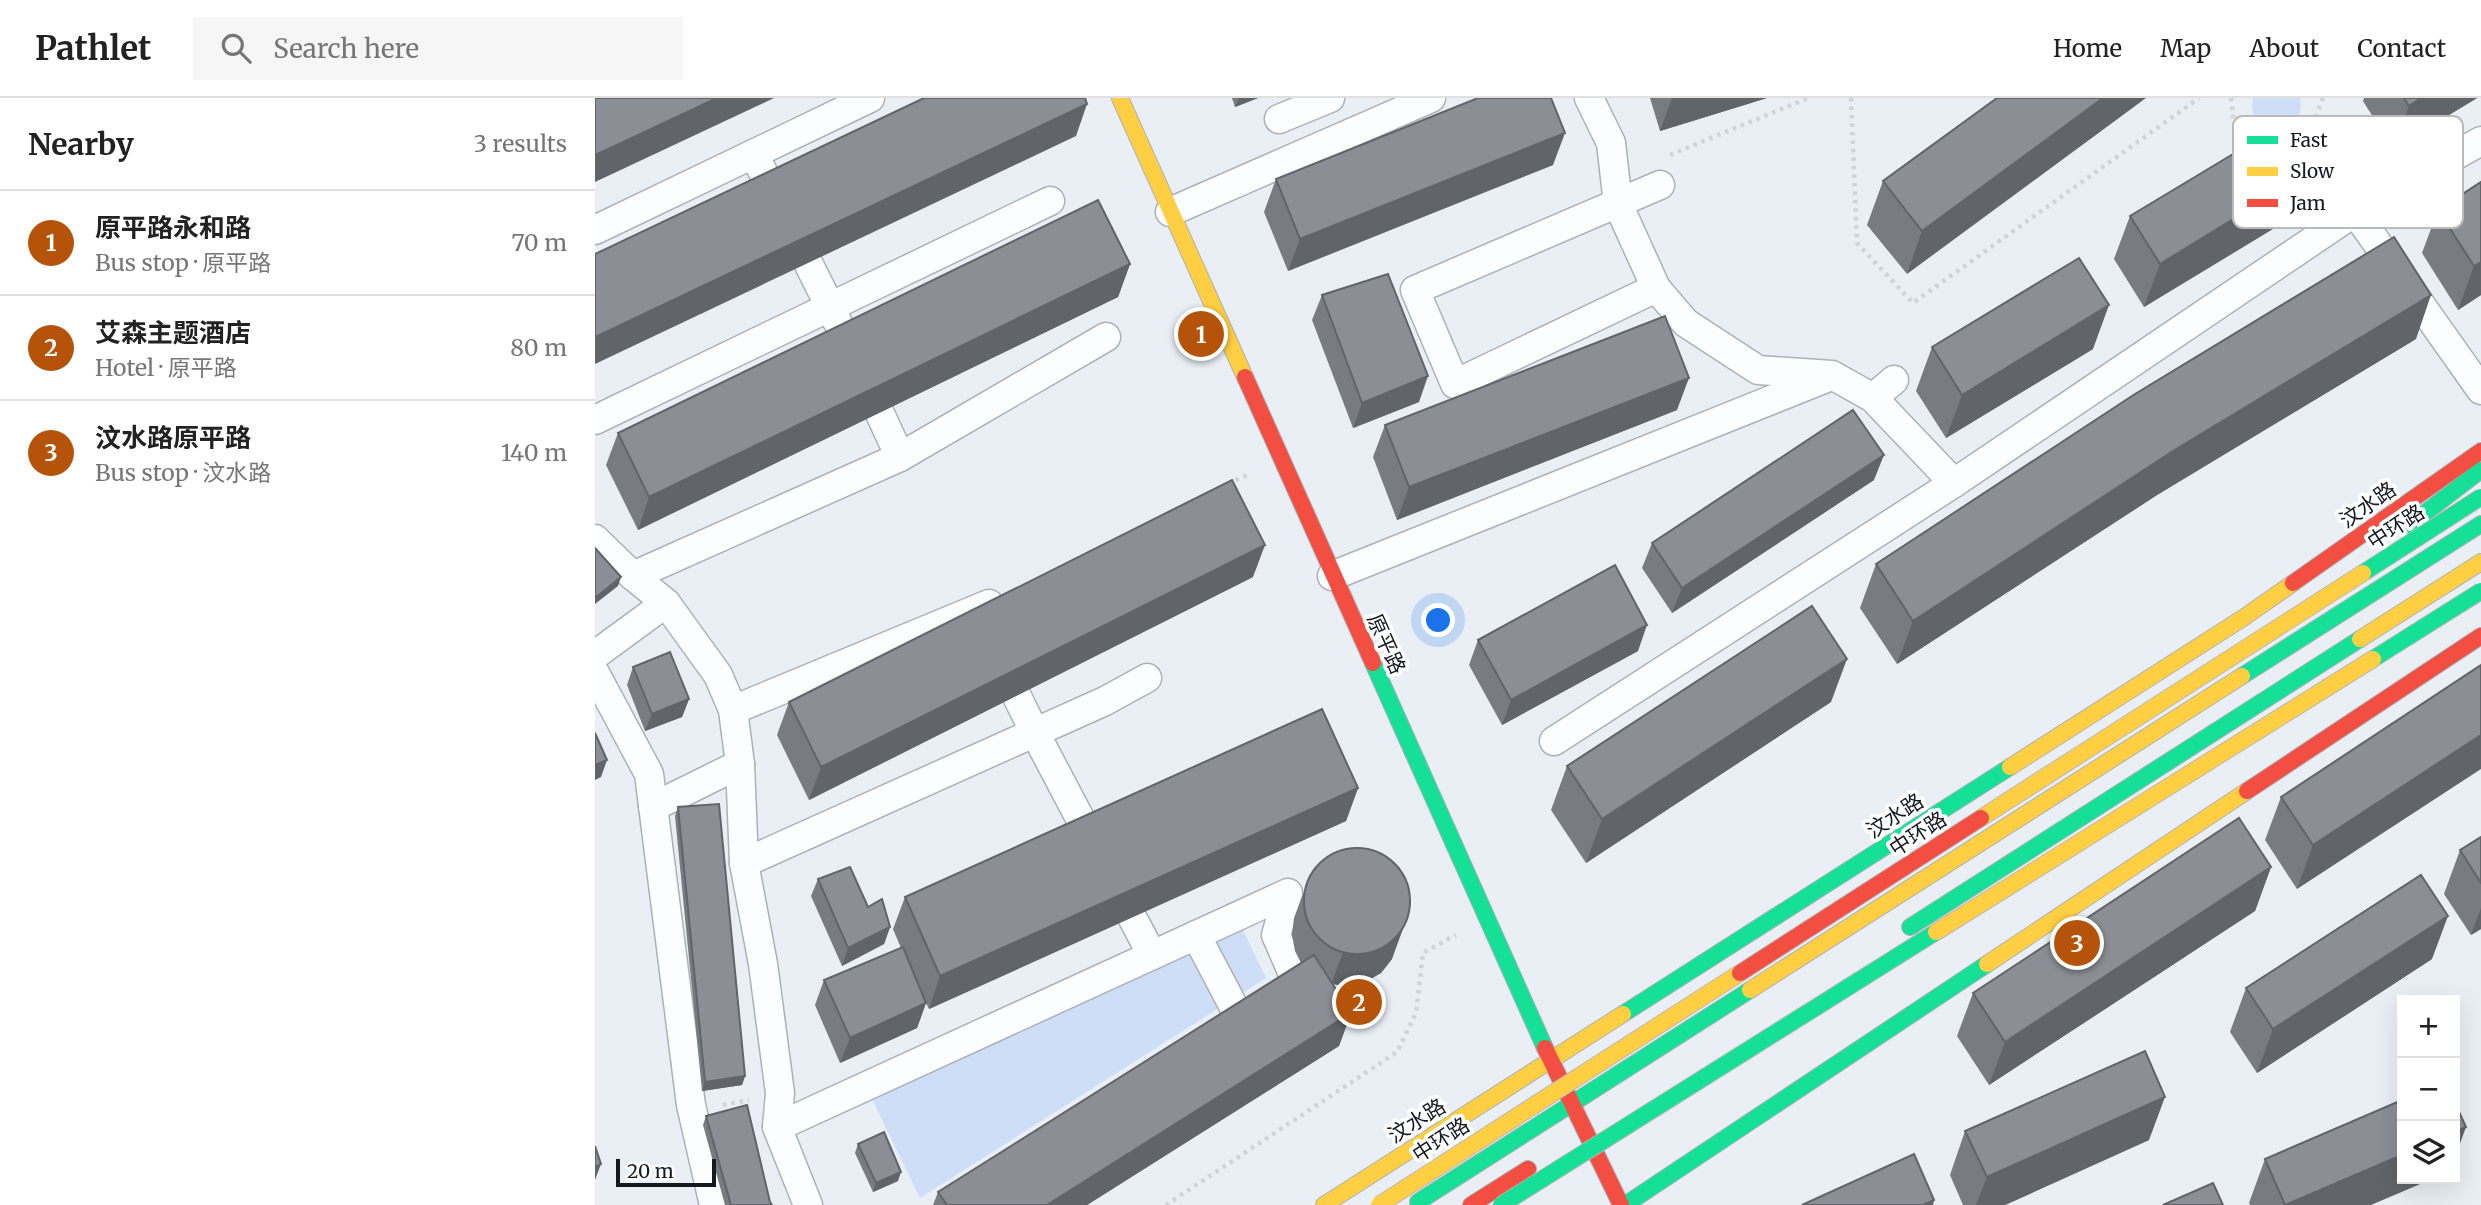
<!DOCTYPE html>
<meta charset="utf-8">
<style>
body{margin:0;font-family:Merriweather,"Noto Sans SC",serif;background:#f6f6f6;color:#222}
.controls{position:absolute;right:21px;bottom:21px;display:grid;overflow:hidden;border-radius:0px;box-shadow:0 7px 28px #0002}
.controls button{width:63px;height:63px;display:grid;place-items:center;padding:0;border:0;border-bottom:2px solid #e0e0e0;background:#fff;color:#222;font:35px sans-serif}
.scale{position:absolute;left:21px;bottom:18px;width:100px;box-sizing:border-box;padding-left:7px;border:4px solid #161a20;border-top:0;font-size:19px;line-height:24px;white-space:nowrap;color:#161a20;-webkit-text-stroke:5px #fff;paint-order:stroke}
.you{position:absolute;left:844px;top:523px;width:24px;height:24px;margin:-18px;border:5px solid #fff;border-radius:50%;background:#1a73e8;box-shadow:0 0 0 10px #1a73e833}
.badge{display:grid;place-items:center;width:46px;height:46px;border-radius:50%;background:#b45309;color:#fff;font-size:23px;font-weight:700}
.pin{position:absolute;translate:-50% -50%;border:4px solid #fff;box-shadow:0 2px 7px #0006}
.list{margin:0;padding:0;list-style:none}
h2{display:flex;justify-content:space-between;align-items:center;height:91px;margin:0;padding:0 28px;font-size:30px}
h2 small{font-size:23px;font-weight:400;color:#767676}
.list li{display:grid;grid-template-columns:46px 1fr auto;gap:21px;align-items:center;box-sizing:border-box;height:105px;padding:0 28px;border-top:2px solid #e0e0e0}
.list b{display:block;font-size:26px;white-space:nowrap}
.list p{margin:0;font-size:23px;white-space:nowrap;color:#767676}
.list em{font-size:23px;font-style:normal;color:#767676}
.icon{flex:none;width:38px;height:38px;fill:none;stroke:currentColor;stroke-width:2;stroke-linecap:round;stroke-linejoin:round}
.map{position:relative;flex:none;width:1886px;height:1107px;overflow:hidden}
header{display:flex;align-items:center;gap:42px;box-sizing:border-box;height:98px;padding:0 35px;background:#fff;border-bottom:2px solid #e0e0e0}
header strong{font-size:33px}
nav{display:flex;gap:38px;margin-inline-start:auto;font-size:24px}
.search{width:490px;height:63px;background:#f6f6f6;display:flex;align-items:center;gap:18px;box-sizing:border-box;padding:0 24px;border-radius:0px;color:#767676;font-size:26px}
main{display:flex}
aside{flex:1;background:#fff}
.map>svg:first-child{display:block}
.green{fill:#cedef7}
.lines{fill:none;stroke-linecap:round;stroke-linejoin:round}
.street-casing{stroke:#acb1b7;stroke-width:31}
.fast-casing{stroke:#acb1b7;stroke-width:18}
.slow-casing{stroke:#acb1b7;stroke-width:18}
.jam-casing{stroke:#acb1b7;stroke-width:18}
.path{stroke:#d1d3d6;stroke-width:4.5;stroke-dasharray:3.5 5;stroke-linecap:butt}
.street{stroke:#fcfdfe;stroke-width:28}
.fast{stroke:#16e098;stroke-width:16}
.slow{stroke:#ffcf43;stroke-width:16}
.jam{stroke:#f24e42;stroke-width:16}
.fast-bridge-casing{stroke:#bcb7b6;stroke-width:18;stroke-linecap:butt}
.slow-bridge-casing{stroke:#bcb7b6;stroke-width:18;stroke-linecap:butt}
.jam-bridge-casing{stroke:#bcb7b6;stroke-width:18;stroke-linecap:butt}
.fast-bridge{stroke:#16e098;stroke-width:16}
.slow-bridge{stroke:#ffcf43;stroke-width:16}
.jam-bridge{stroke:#f24e42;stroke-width:16}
.wall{fill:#787b80}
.shaded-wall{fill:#616468}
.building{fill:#8b8f95;stroke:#616468;stroke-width:2}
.labels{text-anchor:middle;stroke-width:7;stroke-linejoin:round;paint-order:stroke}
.street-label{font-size:21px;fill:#161a20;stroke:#fff}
.key{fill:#fff;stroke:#b9babc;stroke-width:2}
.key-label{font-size:19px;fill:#161a20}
</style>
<header>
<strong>Pathlet</strong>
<div class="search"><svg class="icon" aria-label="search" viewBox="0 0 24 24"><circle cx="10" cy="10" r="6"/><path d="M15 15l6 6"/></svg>Search here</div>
<nav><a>Home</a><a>Map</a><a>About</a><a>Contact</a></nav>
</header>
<main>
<aside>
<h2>Nearby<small>3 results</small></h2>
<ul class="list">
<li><span class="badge">1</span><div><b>原平路永和路</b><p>Bus stop · 原平路</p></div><em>70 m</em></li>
<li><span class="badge">2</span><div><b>艾森主题酒店</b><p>Hotel · 原平路</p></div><em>80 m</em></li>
<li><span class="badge">3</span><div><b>汶水路原平路</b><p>Bus stop · 汶水路</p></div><em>140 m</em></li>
</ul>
</aside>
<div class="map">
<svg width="1886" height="1107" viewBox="0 0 1886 1107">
<rect width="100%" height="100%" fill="#eaeff6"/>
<g class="green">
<path d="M 1658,0 L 1705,0 C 1713,42 1650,44 1658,0 Z"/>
<path d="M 647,830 L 671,880 L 325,1100 L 275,997 Z"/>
</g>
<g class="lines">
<g class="street-casing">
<g id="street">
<path d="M 994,0 L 1016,45 L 1023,106 L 1061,190 L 1091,225 L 1163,272 L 1237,277 L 1278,300 L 1359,385"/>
<path d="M 684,21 L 735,0"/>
<path d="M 159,56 L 242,223"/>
<path d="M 575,114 L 836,0"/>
<path d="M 1760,114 L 1886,292"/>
<path d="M 0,132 L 275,0"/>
<path d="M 1061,190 L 860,286 L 820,192 L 1065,87"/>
<path d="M 268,279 L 305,359"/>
<path d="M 1278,300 L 1299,282"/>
<path d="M 0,322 L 455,103"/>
<path d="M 0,441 L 38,478 L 71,505 L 123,577 L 138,612 L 145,666 L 149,765 L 168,866 L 185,995 L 182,1029 L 213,1107"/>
<path d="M 38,478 L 305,359 L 511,239"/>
<path d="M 737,478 L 1231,280"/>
<path d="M 0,557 L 71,505"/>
<path d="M 405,564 L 440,635 L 557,857"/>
<path d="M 0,575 L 54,676 L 96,1007 L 119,1107"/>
<path d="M 138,612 L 394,506"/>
<path d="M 959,643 L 1359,385 L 1760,114 L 1886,43"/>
<path d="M 58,709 L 145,666"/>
<path d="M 149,765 L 510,603 L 552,580"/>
<path d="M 601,837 L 641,913"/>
<path d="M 182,1029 L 693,795 L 681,837 L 698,876"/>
</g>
</g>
<g class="fast-casing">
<g id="fast">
<path d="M 1813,428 L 1886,372"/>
<path d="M 778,565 L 950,950"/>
<path d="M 1647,578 L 1886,426"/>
<path d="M 1315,829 L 1765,541"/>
<path d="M 1028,916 L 1415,669"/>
<path d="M 823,1104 L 1155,892"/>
<path d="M 1030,1107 L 1392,866"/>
</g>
</g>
<g class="slow-casing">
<g id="slow">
<path d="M 525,0 L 650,279"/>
<path d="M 1765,541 L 1886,464"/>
<path d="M 1415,669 L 1648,520 L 1698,485"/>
<path d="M 1392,866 L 1652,693"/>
<path d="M 1155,892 L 1647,578"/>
<path d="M 729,1107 L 1028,916"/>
</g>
</g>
<g class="jam-casing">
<g id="jam">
<path d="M 650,279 L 778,565"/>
<path d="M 1698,485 L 1886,353"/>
<path d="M 1652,693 L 1886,538"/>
<path d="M 950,950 L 1026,1107"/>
<path d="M 876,1107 L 933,1071"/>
</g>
</g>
<g class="path">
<path d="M 1256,0 L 1262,145 L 1318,205 L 1604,0"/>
<path d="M 1636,0 L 1641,42 L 1664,42"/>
<path d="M 1728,0 L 1711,43 L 1744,90"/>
<path d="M 1687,43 L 1711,43"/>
<path d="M 1075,57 L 1213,0"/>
<path d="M 633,386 L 656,375"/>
<path d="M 128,1007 L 154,1002"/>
<path d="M 571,1107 L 802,954 L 821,915 L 828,855 L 861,837"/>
</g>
<use href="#street" class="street"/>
<use href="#fast" class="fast"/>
<use href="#slow" class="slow"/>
<use href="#jam" class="jam"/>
<g class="fast-bridge-casing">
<g id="fast-bridge">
<path d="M 1768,475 L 1886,399"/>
<path d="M 1778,561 L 1886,493"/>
<path d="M 906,1107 L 1341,834"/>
</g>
</g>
<g class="slow-bridge-casing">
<g id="slow-bridge">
<path d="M 1386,720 L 1768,475"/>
<path d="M 1341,834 L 1778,561"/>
<path d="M 784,1107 L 1145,875"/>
</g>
</g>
<g class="jam-bridge-casing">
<path id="jam-bridge" d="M 1145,875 L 1386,720"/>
</g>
<use href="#fast-bridge" class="fast-bridge"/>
<use href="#slow-bridge" class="slow-bridge"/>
<use href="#jam-bridge" class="jam-bridge"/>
</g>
<g class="wall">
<path d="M 637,0 L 663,0 L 640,9 Z"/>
<path d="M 1055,0 L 1172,0 L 1065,33 Z"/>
<path d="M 1402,0 L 1312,176 L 1272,127 L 1288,83 Z"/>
<path d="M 1769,0 L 1882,0 L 1798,51 L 1768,3 Z"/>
<path d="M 958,67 L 693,173 L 669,114 L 681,81 Z"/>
<path d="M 1886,84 L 1886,197 L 1863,212 L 1827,155 L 1843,112 Z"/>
<path d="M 1535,118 L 1696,120 L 1549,209 L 1519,161 Z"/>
<path d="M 535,166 L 523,199 L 43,432 L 11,367 L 23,335 Z"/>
<path d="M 727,197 L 824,304 L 758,330 L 717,222 Z"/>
<path d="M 1821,241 L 1562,397 L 1302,566 L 1265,510 L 1281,466 Z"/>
<path d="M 1337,249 L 1498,251 L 1351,340 L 1321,293 Z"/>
<path d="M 1082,312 L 802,422 L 778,359 L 790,327 Z"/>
<path d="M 1279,382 L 1077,515 L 1047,470 L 1057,445 Z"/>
<path d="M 658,479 L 214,702 L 182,637 L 194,604 Z"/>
<path d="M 883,542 L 1043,553 L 907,627 L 874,567 Z"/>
<path d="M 1886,567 L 1702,791 L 1670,742 L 1686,699 Z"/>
<path d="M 38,569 L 94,601 L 87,619 L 50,633 L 32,587 Z"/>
<path d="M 1236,604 L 991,765 L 956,712 L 972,668 Z"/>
<path d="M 763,690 L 751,723 L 334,911 L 331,905 L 322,930 L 245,965 L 220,907 L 229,882 L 306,850 L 298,831 L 310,799 Z"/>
<path d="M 83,709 L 150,978 L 147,987 L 107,993 L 80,718 Z"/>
<path d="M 1886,739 L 1886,831 L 1876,837 L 1849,796 L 1865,752 Z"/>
<path d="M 1676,769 L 1660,813 L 1394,987 L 1362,938 L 1378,895 Z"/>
<path d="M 223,781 L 273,809 L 295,829 L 289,846 L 247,868 L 216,798 Z"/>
<path d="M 711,788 L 797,861 L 786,875 L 770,884 L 753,888 L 738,886 L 756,915 L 744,948 L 492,1107 L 338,1107 L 343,1094 L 706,865 L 700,853 L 697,837 L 699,820 Z"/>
<path d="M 1837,861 L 1662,975 L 1635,934 L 1651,890 Z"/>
<path d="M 111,1018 L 175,1104 L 177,1107 L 130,1107 L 108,1027 Z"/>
<path d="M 1370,1033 L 1554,1042 L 1410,1107 L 1368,1107 L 1355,1077 Z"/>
<path d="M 263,1046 L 303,1083 L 278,1094 L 260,1055 Z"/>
<path d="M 1670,1061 L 1776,1107 L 1655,1107 L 1654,1105 Z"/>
</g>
<g class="shaded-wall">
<path d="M 122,0 L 179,0 L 0,84 L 0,57 Z"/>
<path d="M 644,0 L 663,0 L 640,9 Z"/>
<path d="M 1077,0 L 1172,0 L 1065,33 Z"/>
<path d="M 1508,0 L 1551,0 L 1312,176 L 1327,133 Z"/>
<path d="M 1826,0 L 1882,0 L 1798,51 L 1814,8 Z"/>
<path d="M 492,6 L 481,38 L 0,266 L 0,239 Z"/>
<path d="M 970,35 L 958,67 L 693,173 L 705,141 Z"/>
<path d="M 1712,76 L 1696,120 L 1549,209 L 1565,166 Z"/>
<path d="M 1886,164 L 1886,197 L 1863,212 L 1879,168 Z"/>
<path d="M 535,166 L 523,199 L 43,432 L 54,399 Z"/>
<path d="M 1836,197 L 1821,241 L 1562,397 L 1302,566 L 1318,523 L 1578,353 Z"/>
<path d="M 1514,207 L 1498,251 L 1351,340 L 1367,297 Z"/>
<path d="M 833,278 L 824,304 L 758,330 L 767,305 Z"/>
<path d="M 1094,280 L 1082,312 L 802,422 L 814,389 Z"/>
<path d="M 1289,357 L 1279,382 L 1077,515 L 1087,490 Z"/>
<path d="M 670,447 L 658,479 L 214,702 L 226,669 Z"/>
<path d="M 26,479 L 23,488 L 0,506 L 0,500 Z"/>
<path d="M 1052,527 L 1043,553 L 907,627 L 916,602 Z"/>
<path d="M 1252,561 L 1236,604 L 991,765 L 1007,721 Z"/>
<path d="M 94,601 L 87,619 L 50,633 L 57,616 Z"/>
<path d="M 1886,637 L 1886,671 L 1702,791 L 1718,747 Z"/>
<path d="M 12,662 L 6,679 L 0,682 L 0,667 Z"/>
<path d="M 763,690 L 751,723 L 334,911 L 345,878 Z"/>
<path d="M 1676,769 L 1660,813 L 1394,987 L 1410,944 Z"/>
<path d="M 1886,810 L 1886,831 L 1876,837 Z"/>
<path d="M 1853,818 L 1837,861 L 1662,975 L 1678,931 Z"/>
<path d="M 809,828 L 797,861 L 786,875 L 770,884 L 753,888 L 736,886 L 748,854 Z"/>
<path d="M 295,829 L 289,846 L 247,868 L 253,850 Z"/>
<path d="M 331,905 L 322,930 L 245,965 L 255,940 Z"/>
<path d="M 756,915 L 744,948 L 492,1107 L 452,1107 Z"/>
<path d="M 150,978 L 147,987 L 107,993 L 110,984 Z"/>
<path d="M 1570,999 L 1554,1042 L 1410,1107 L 1381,1107 L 1392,1079 Z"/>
<path d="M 1871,1029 L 1860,1059 L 1860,1034 Z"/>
<path d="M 1807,1057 L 1807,1081 L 1837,1081 L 1776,1107 L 1691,1107 Z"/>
<path d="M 6,1066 L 0,1082 L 0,1069 Z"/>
<path d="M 306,1074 L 303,1083 L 278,1094 L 281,1085 Z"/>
<path d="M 1339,1102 L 1338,1107 L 1328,1107 Z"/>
</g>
<g class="building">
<path d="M 0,0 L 122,0 L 0,57 Z"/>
<path d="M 329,0 L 490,0 L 492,6 L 0,239 L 0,156 Z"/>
<path d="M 883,0 L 956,0 L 970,35 L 705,141 L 681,81 Z"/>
<path d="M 1402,0 L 1508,0 L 1327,133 L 1288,83 Z"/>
<path d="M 1809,0 L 1826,0 L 1814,8 Z"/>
<path d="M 1683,29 L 1712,76 L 1565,166 L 1535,118 Z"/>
<path d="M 1886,84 L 1886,164 L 1879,168 L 1843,112 Z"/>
<path d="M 503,102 L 535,166 L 54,399 L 23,335 Z"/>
<path d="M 1799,139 L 1836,197 L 1578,353 L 1318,523 L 1281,466 L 1540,296 Z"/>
<path d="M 1484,160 L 1514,207 L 1367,297 L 1337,249 Z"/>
<path d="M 793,176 L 833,278 L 767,305 L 727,197 Z"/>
<path d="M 1070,218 L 1094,280 L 814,389 L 790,327 Z"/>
<path d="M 1258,312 L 1289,357 L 1087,490 L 1057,445 Z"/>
<path d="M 637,382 L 670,447 L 226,669 L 194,604 Z"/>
<path d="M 0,450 L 26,479 L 0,500 Z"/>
<path d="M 1020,467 L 1052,527 L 916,602 L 883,542 Z"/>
<path d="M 1217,508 L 1252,561 L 1007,721 L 972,668 Z"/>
<path d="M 75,554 L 94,601 L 57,616 L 38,569 Z"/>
<path d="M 1886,567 L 1886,637 L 1718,747 L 1686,699 Z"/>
<path d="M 727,611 L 763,690 L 345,878 L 310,799 Z"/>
<path d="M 0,635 L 12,662 L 0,667 Z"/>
<path d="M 124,706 L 150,978 L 110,984 L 83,709 Z"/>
<path d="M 1644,720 L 1676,769 L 1410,944 L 1378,895 Z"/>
<path d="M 1886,739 L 1886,785 L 1865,752 Z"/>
<circle cx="762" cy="803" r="53"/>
<path d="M 255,769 L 273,809 L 287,801 L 295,829 L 253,850 L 223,781 Z"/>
<path d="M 1826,777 L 1853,818 L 1678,931 L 1651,890 Z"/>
<path d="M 308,849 L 331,905 L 255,940 L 229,882 Z"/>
<path d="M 719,857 L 756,915 L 452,1107 L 352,1107 L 343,1094 Z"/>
<path d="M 1550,953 L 1570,999 L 1392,1079 L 1370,1033 Z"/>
<path d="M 1807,1002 L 1807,1057 L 1690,1107 L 1670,1061 Z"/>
<path d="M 1860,1005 L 1871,1029 L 1860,1034 Z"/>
<path d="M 152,1007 L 175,1104 L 177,1107 L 136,1107 L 111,1018 Z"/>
<path d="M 289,1034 L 306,1074 L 281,1085 L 263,1046 Z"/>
<path d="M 0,1048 L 6,1066 L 0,1069 Z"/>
<path d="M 1319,1056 L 1339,1102 L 1328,1107 L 1207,1107 Z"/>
<path d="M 1618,1085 L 1628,1107 L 1568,1107 Z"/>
</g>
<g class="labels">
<g class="street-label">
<text transform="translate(1773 407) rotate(-35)" y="7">汶水路</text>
<text transform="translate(1801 429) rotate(-33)" y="7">中环路</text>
<text transform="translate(791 546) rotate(66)" y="7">原平路</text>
<text transform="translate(1300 718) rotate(-33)" y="7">汶水路</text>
<text transform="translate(1323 736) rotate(-33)" y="7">中环路</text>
<text transform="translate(822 1023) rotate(-32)" y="7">汶水路</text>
<text transform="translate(846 1042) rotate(-33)" y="7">中环路</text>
</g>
</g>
<rect x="1638" y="18" width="230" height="112" rx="10" class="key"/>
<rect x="1652" y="38" width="31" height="8" fill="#16e098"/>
<rect x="1652" y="69" width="31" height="9" fill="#ffcf43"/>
<rect x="1652" y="101" width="31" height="8" fill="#f24e42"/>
<g class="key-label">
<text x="1695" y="49">Fast</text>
<text x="1695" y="80">Slow</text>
<text x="1695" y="112">Jam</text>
</g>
</svg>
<div class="controls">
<button>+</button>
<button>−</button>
<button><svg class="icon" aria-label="layers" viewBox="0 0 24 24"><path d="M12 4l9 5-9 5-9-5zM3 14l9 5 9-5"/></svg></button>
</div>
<div class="scale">20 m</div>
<div class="you"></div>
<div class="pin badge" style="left:606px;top:236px">1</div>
<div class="pin badge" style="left:764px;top:904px">2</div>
<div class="pin badge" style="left:1482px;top:845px">3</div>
</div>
</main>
